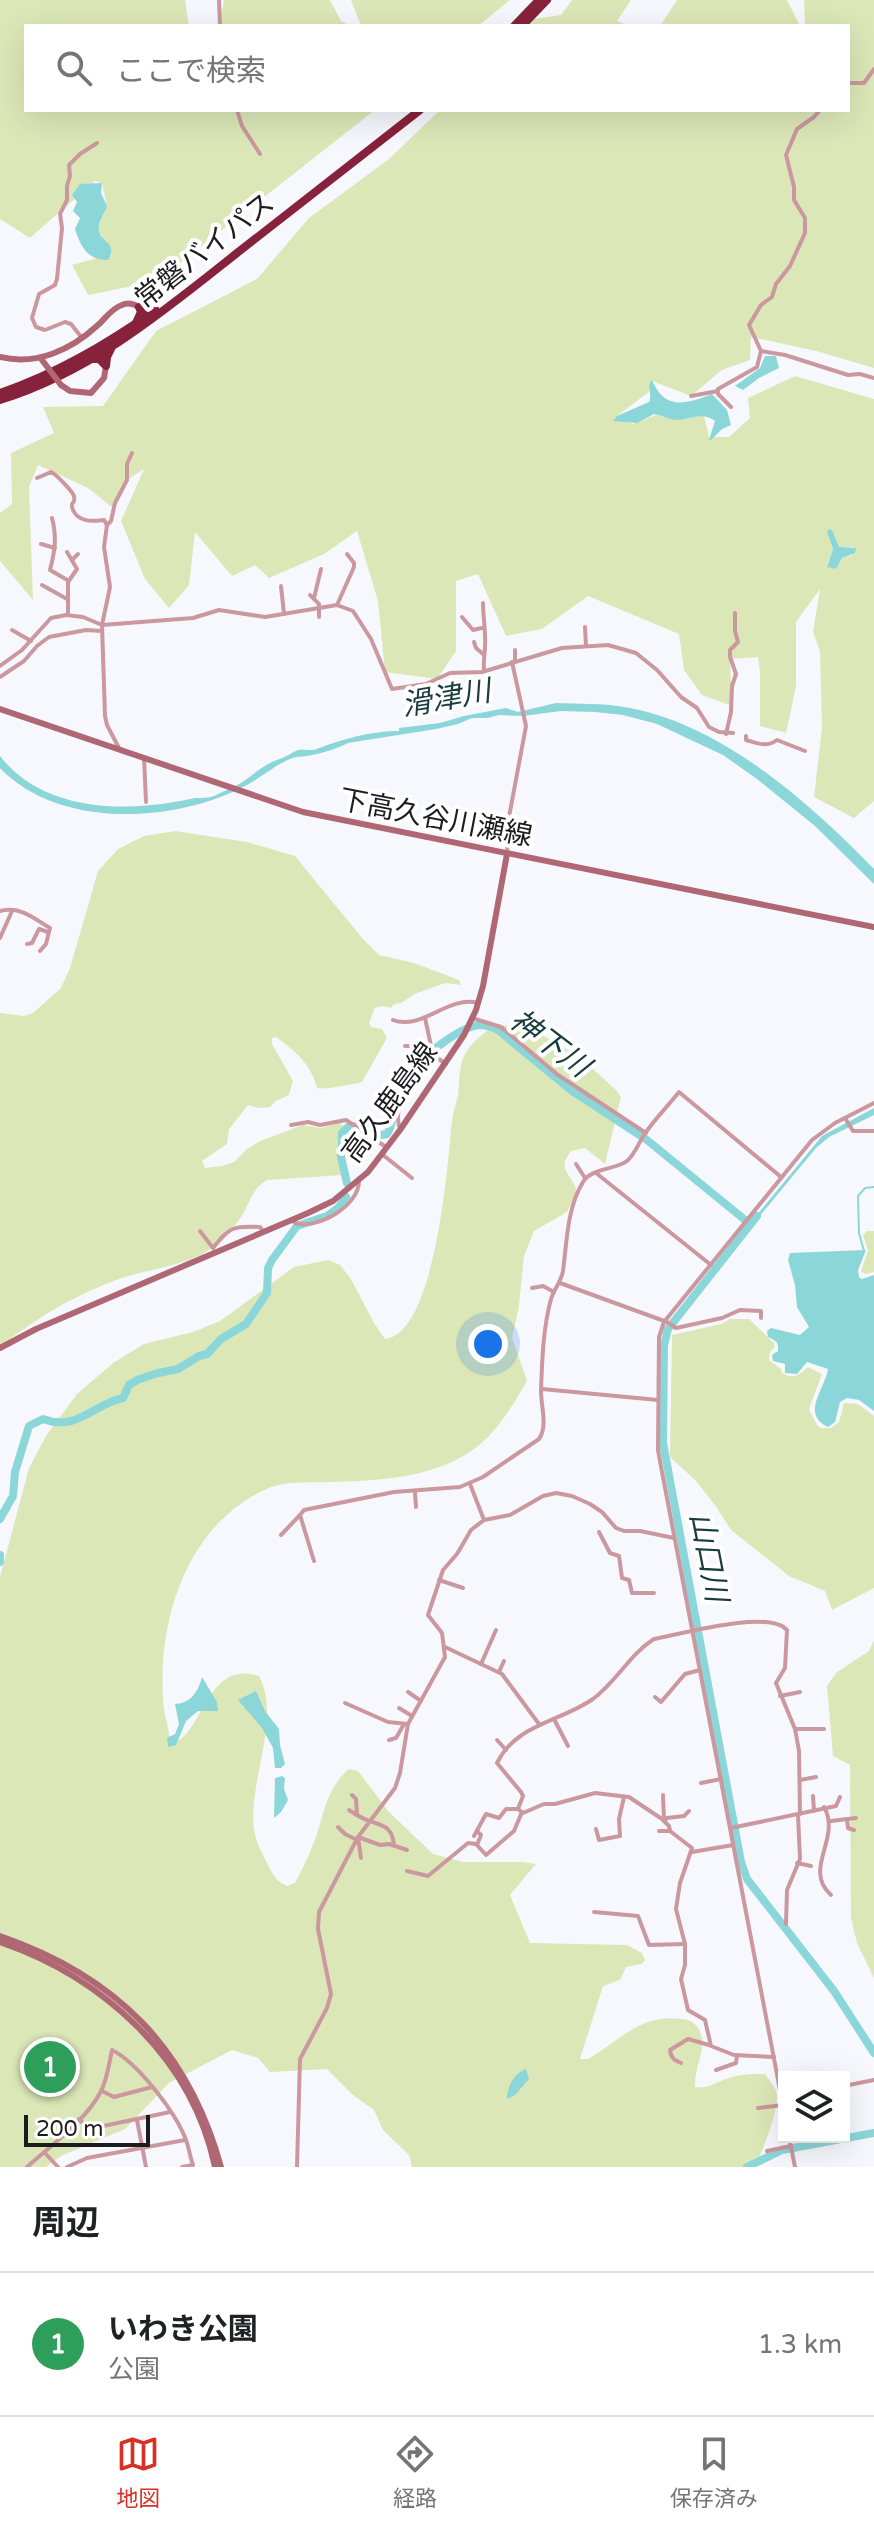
<!DOCTYPE html>
<html lang="ja">
<meta charset="utf-8">
<style>
body{margin:0;font-family:"Varela Round","Noto Sans JP",sans-serif;background:#f2f2f2;color:#202124}
.controls{position:absolute;right:24px;bottom:24px;display:grid;overflow:hidden;border-radius:0px;box-shadow:0 8px 32px #0002}
.controls button{width:72px;height:72px;display:grid;place-items:center;padding:0;border:0;border-bottom:2px solid #e0e0e0;background:#fff;color:#202124;font:40px sans-serif}
.scale{position:absolute;left:24px;bottom:20px;width:126px;box-sizing:border-box;padding-left:8px;border:4px solid #1c1c1f;border-top:0;font-size:22px;line-height:28px;white-space:nowrap;color:#1c1c1f;-webkit-text-stroke:6px #fff;paint-order:stroke}
.you{position:absolute;left:488px;top:1344px;width:28px;height:28px;margin:-20px;border:6px solid #fff;border-radius:50%;background:#1a73e8;box-shadow:0 0 0 12px #1a73e833}
.badge{display:grid;place-items:center;width:52px;height:52px;border-radius:50%;background:#d93025;color:#fff;font-size:26px;font-weight:700}
.pin{position:absolute;translate:-50% -50%;border:4px solid #fff;box-shadow:0 2px 8px #0006}
.list{margin:0;padding:0;list-style:none}
h2{display:flex;justify-content:space-between;align-items:center;height:104px;margin:0;padding:0 32px;font-size:34px}
h2 small{font-size:26px;font-weight:400;color:#757577}
.list li{display:grid;grid-template-columns:52px 1fr auto;gap:24px;align-items:center;box-sizing:border-box;height:144px;padding:0 32px;border-top:2px solid #e0e0e0}
.list b{display:block;font-size:30px;white-space:nowrap}
.list p{margin:0;font-size:26px;white-space:nowrap;color:#757577}
.list em{font-size:26px;font-style:normal;color:#757577}
.icon{flex:none;width:44px;height:44px;fill:none;stroke:currentColor;stroke-width:2;stroke-linecap:round;stroke-linejoin:round}
.map{position:relative;flex:none;width:874px;height:2167px;overflow:hidden}
.search{position:absolute;background:#fff;box-shadow:0 8px 32px #0002;left:24px;right:24px;top:24px;height:88px;display:flex;align-items:center;gap:20px;box-sizing:border-box;padding:0 28px;border-radius:0px;color:#757577;font-size:30px}
.sheet{height:248px;background:#fff}
nav{display:flex;justify-content:space-around;align-items:center;box-sizing:border-box;height:112px;border-top:2px solid #e0e0e0;background:#fff;font-size:22px;color:#757577}
nav a{display:grid;justify-items:center;gap:4px}
nav .on{color:#d93025}
.map>svg:first-child{display:block}
.green{fill:#dce7b8;fill-rule:evenodd}
.water{fill:#8bd6d8}
.lines{fill:none;stroke-linecap:round;stroke-linejoin:round}
.stream{stroke:#8bd6d8;stroke-width:2}
.river{stroke:#8bd6d8;stroke-width:8}
.street{stroke:#ca989e;stroke-width:4}
.secondary{stroke:#af6873;stroke-width:6}
.highway{stroke:#86223b;stroke-width:8}
.secondary-bridge{stroke:#af6873;stroke-width:6}
.labels{text-anchor:middle;stroke-width:8;stroke-linejoin:round;paint-order:stroke}
.street-label{font-size:28px;fill:#1c1c1f;stroke:#fff}
.water-label{font-size:30px;font-style:italic;fill:#193d3e;stroke:#fff}
</style>
<div class="map">
<svg width="874" height="2167" viewBox="0 0 874 2167">
<rect width="100%" height="100%" fill="#f7f8fe"/>
<g class="green">
<path d="M 0,0 L 185,0 L 189,26 L 26,26 L 26,110 L 375,110 L 157,281 L 88,295 L 72,265 L 111,254 L 98,229 L 107,206 L 102,183 L 95,181 L 30,238 L 0,219 Z"/>
<path d="M 224,0 L 330,0 L 341,21 L 350,26 L 219,26 Z"/>
<path d="M 351,0 L 510,0 L 478,26 L 361,26 Z"/>
<path d="M 572,0 L 631,0 L 617,21 L 631,26 L 526,26 L 528,20 L 561,15 Z"/>
<path d="M 677,0 L 787,0 L 800,26 L 660,26 Z"/>
<path d="M 804,0 L 874,0 L 874,368 L 816,351 L 751,337 L 750,360 L 722,370 L 691,396 L 652,381 L 650,391 L 617,416 L 633,424 L 658,414 L 704,416 L 709,437 L 729,437 L 750,418 L 748,398 L 795,376 L 874,399 L 874,801 L 854,818 L 814,797 L 822,728 L 820,651 L 813,632 L 820,589 L 796,622 L 796,686 L 786,733 L 760,726 L 760,673 L 758,657 L 730,659 L 732,706 L 702,695 L 684,670 L 679,634 L 588,596 L 542,629 L 506,636 L 478,574 L 456,581 L 456,651 L 437,679 L 385,672 L 378,601 L 357,531 L 324,554 L 269,578 L 255,565 L 232,576 L 195,532 L 189,585 L 169,608 L 145,579 L 121,521 L 144,469 L 127,480 L 113,508 L 88,488 L 38,465 L 29,487 L 33,600 L 0,561 L 0,513 L 12,504 L 11,453 L 54,433 L 43,407 L 103,406 L 156,331 L 257,279 L 309,218 L 389,159 L 440,110 L 848,110 L 848,26 L 805,26 ZM 832,531 L 839,547 L 854,547 L 852,555 L 842,558 L 836,569 L 827,566 L 833,549 L 827,532 Z"/>
<path d="M 175,831 L 247,842 L 295,856 L 363,939 L 379,955 L 414,963 L 459,980 L 461,985 L 445,983 L 415,994 L 401,1003 L 394,1004 L 391,1008 L 383,1006 L 375,1008 L 369,1023 L 371,1027 L 382,1029 L 387,1038 L 362,1082 C 355,1084 323,1090 317,1088 C 311,1064 296,1052 276,1037 L 272,1038 L 272,1044 L 293,1081 L 289,1095 L 276,1101 L 270,1107 L 258,1108 L 248,1105 L 229,1129 L 227,1144 L 202,1161 L 205,1168 L 222,1166 L 234,1162 L 247,1149 L 260,1141 L 303,1125 L 321,1128 L 339,1123 L 344,1126 C 331,1141 340,1158 342,1175 L 267,1180 C 253,1188 250,1201 243,1214 C 236,1226 221,1242 209,1250 C 184,1266 150,1269 122,1278 C 75,1295 39,1316 0,1347 L 0,1013 L 24,1016 L 33,1013 L 61,988 L 70,968 L 98,871 L 118,849 L 144,836 Z"/>
<path d="M 496,1025 C 546,1026 582,1058 617,1091 L 621,1097 L 605,1164 L 585,1148 L 571,1151 C 556,1171 571,1172 577,1191 L 567,1212 L 534,1231 L 524,1256 L 519,1306 L 512,1338 L 527,1381 C 516,1400 504,1420 489,1436 C 449,1477 388,1480 335,1482 C 315,1483 288,1480 269,1488 C 189,1522 158,1616 163,1697 C 163,1711 168,1725 170,1739 L 173,1743 C 204,1733 206,1659 259,1676 C 282,1719 248,1781 254,1829 C 255,1841 262,1852 267,1863 C 272,1873 276,1882 287,1886 L 295,1883 C 303,1868 310,1853 316,1837 C 324,1812 328,1786 349,1769 L 358,1771 L 389,1812 L 433,1854 L 463,1862 L 522,1862 L 536,1864 L 510,1895 L 530,1943 L 627,1945 L 642,1953 L 645,1960 L 642,1964 L 626,1967 L 620,1980 L 603,1986 L 580,2059 L 588,2059 C 623,2039 639,2014 682,2019 C 693,2020 700,2027 702,2038 C 704,2054 694,2070 695,2087 C 708,2089 714,2083 726,2079 C 739,2074 752,2074 765,2074 C 768,2079 774,2085 776,2091 C 781,2106 762,2152 755,2167 L 412,2167 L 409,2155 L 383,2130 L 374,2110 L 353,2095 L 327,2069 L 270,2072 L 258,2058 L 232,2050 L 169,2083 L 125,2129 L 61,2156 L 46,2167 L 0,2167 L 0,1577 L 29,1468 L 46,1436 L 77,1394 L 113,1363 L 144,1344 L 193,1332 L 220,1321 L 294,1267 L 328,1260 L 340,1265 L 351,1279 L 374,1323 L 385,1339 C 436,1334 448,1160 452,1120 C 453,1112 456,1104 458,1096 C 460,1082 458,1067 465,1054 C 473,1041 483,1033 496,1025 Z"/>
<path d="M 867,1231 L 874,1231 L 874,1272 L 865,1274 L 861,1271 L 868,1251 L 863,1235 Z"/>
<path d="M 730,1319 L 749,1319 L 774,1343 L 775,1347 L 770,1352 L 769,1360 L 781,1369 L 782,1373 C 793,1380 799,1375 808,1367 L 822,1374 L 809,1409 L 817,1425 L 821,1428 L 831,1428 L 839,1422 L 844,1403 L 858,1404 L 874,1416 L 874,1588 L 832,1610 L 825,1591 L 789,1576 L 731,1530 L 715,1505 L 696,1481 L 670,1457 L 672,1335 L 721,1324 Z"/>
<path d="M 874,1640 L 874,1978 L 857,1943 L 851,1918 L 850,1765 L 833,1756 L 827,1686 L 836,1673 L 869,1651 Z"/>
</g>
<g class="water">
<path d="M 102,183 L 101,193 L 107,206 C 105,213 97,224 99,231 C 102,244 118,242 108,260 C 87,260 81,247 75,229 L 80,218 L 73,211 L 77,202 L 72,195 L 80,184 Z"/>
<path d="M 765,356 L 776,356 L 779,368 L 759,378 L 743,390 L 735,386 L 760,368 Z"/>
<path d="M 652,380 C 665,411 686,404 712,394 L 727,410 L 731,425 L 722,429 L 711,440 L 709,440 L 715,421 C 702,411 690,420 675,420 C 667,419 662,415 654,414 L 637,423 L 613,421 L 617,416 L 649,402 C 653,395 646,385 652,380 Z"/>
<path d="M 829,529 L 832,530 L 839,547 L 856,548 L 855,553 L 842,558 L 836,569 L 827,567 L 833,549 L 827,532 Z"/>
<path d="M 556,703 C 579,704 602,703 624,707 C 719,722 809,802 874,869 L 874,884 L 815,826 L 757,779 L 723,755 L 657,724 L 623,715 L 595,712 L 561,711 L 523,716 L 499,715 L 488,718 L 472,718 L 458,724 L 436,729 L 348,743 C 336,749 320,754 307,756 C 301,757 297,756 290,759 C 273,766 260,779 243,787 C 173,823 58,829 0,768 L 0,756 C 44,812 124,813 190,799 C 198,797 205,799 214,796 C 222,792 234,787 241,783 C 252,776 264,764 277,760 C 284,758 291,753 298,750 C 304,749 311,751 317,749 C 342,739 371,731 399,731 L 399,728 L 440,723 L 464,716 L 506,708 L 518,712 Z"/>
<path d="M 874,1108 L 874,1115 L 829,1137 L 816,1148 L 753,1224 L 751,1222 L 822,1136 Z"/>
<path d="M 866,1250 L 858,1270 L 859,1277 L 862,1279 L 874,1275 L 874,1411 L 859,1400 L 847,1398 L 840,1402 L 835,1422 L 828,1427 C 800,1414 825,1389 828,1369 L 807,1362 L 797,1374 L 785,1373 L 785,1364 L 773,1361 L 772,1355 L 778,1351 C 779,1342 775,1340 768,1337 L 767,1331 L 771,1328 L 800,1335 L 809,1327 L 797,1307 L 795,1285 L 788,1260 L 790,1253 Z"/>
<path d="M 202,1677 L 217,1702 L 218,1711 L 198,1711 L 186,1721 L 176,1745 L 168,1747 L 167,1738 L 175,1734 L 179,1724 L 175,1704 C 191,1703 198,1692 202,1677 Z"/>
<path d="M 256,1691 L 265,1711 L 279,1729 L 280,1745 L 285,1764 L 281,1768 L 275,1768 L 273,1748 L 262,1728 L 238,1700 Z"/>
<path d="M 282,1776 L 285,1778 L 284,1789 L 288,1800 L 281,1812 L 274,1818 L 275,1778 Z"/>
<path d="M 526,2069 L 529,2079 L 515,2095 L 507,2099 C 507,2087 514,2073 526,2069 Z"/>
</g>
<g class="lines">
<path class="stream" d="M 864,1251 L 859,1233 L 858,1196 L 865,1188 L 874,1187"/>
<g class="river">
<path d="M 347,1183 L 341,1157 L 342,1133 L 348,1127 L 356,1126 L 375,1136 L 387,1134 C 393,1125 392,1114 396,1104 C 402,1091 409,1077 417,1066 C 428,1052 462,1026 480,1025 C 486,1025 492,1027 498,1030 L 572,1091 L 647,1140 L 750,1224"/>
<path d="M 757,1216 L 668,1329 L 664,1345 L 663,1443 L 741,1862 L 747,1879 L 834,1991 L 874,2053"/>
<path d="M 0,1519 L 13,1496 L 15,1472 L 29,1426 L 43,1419 C 77,1432 93,1404 123,1398 L 129,1385 L 137,1380 L 158,1373 L 178,1369 L 199,1356 L 207,1354 L 221,1339 L 246,1324 L 267,1293 L 268,1268 L 272,1260 L 297,1226 L 327,1216 L 338,1208 L 346,1197"/>
<path d="M 0,1555 L 0,1562"/>
<path d="M 747,2167 L 782,2150 L 874,2133"/>
</g>
<g class="street">
<path d="M 219,0 L 220,26"/>
<path d="M 848,83 L 864,83 L 874,69"/>
<path d="M 237,110 L 242,126 L 260,154"/>
<path d="M 82,338 L 71,324 L 65,322 L 45,330 L 36,327 L 32,318 L 39,294 L 55,285 L 57,279 L 62,228 L 60,214 L 67,200 L 67,186 L 70,176 L 69,165 L 80,154 L 97,143"/>
<path d="M 761,351 L 785,355 L 848,375 L 860,374 L 874,378"/>
<path d="M 691,396 L 718,391"/>
<path d="M 731,407 L 718,394 L 718,389 L 757,367 L 761,351 L 749,325 L 761,305 L 772,297 L 776,284 L 790,266 L 805,233 L 805,218 L 794,200 L 794,187 L 786,155 L 797,129 L 814,117 L 820,110"/>
<path d="M 37,478 L 51,472 C 56,474 72,491 74,496 C 76,507 69,499 73,510 C 79,523 93,521 104,520 L 107,525 L 104,547 L 110,587 L 102,625 L 105,716 L 107,725 L 120,750"/>
<path d="M 52,518 C 57,537 55,551 50,570 L 69,581"/>
<path d="M 107,525 L 111,521 L 115,503 L 127,480 L 127,464 L 132,453"/>
<path d="M 41,544 L 55,548"/>
<path d="M 67,552 L 77,569 L 68,582 L 68,615"/>
<path d="M 72,560 L 78,554"/>
<path d="M 42,585 L 67,599"/>
<path d="M 281,586 L 284,614"/>
<path d="M 310,595 L 319,604 L 319,617"/>
<path d="M 314,598 L 321,569"/>
<path d="M 483,603 C 483,615 485,626 485,637 C 486,648 483,659 484,671"/>
<path d="M 337,605 L 354,567 L 354,563 L 347,554"/>
<path d="M 462,617 L 473,630 L 482,628"/>
<path d="M 585,627 L 586,646"/>
<path d="M 12,630 L 31,641"/>
<path d="M 474,642 L 476,648 L 483,654"/>
<path d="M 515,650 L 515,661"/>
<path d="M 0,666 L 22,650 L 51,618 L 66,615 L 83,617 L 102,625 L 193,618 L 219,610 L 265,617 L 337,605 L 353,611 L 371,639 L 392,689 L 426,684 L 450,673 L 482,672 L 562,648 L 608,645 L 636,653 L 657,670 L 681,697 L 697,708 L 709,727 L 719,732 L 733,733"/>
<path d="M 0,677 L 24,661 L 37,646 L 49,637 L 86,630 L 102,631"/>
<path d="M 726,734 L 731,712 L 732,686 L 736,674 L 730,657 L 730,650 L 738,642 L 735,631 L 735,613"/>
<path d="M 746,736 L 746,740 C 758,743 766,748 777,740 L 805,751"/>
<path d="M 144,758 L 146,802"/>
<path d="M 507,852 L 509,817 L 526,726 L 512,662"/>
<path d="M 0,911 C 21,906 33,918 50,928 L 46,944 L 40,951"/>
<path d="M 0,938 L 12,911"/>
<path d="M 27,944 L 32,943 L 39,929 L 48,932"/>
<path d="M 425,1018 L 433,1055 L 446,1064"/>
<path d="M 472,1018 L 501,1027 L 558,1075 L 646,1133"/>
<path d="M 393,1020 C 422,1031 448,995 478,1003"/>
<path d="M 405,1046 L 431,1046"/>
<path d="M 845,1118 L 853,1131 L 874,1131"/>
<path d="M 291,1125 L 308,1122 L 320,1125 L 346,1120 L 386,1147"/>
<path d="M 400,1129 C 391,1104 415,1071 433,1055"/>
<path d="M 383,1155 L 412,1178"/>
<path d="M 576,1164 L 585,1178"/>
<path d="M 596,1173 L 711,1265"/>
<path d="M 293,1221 L 295,1223 C 317,1230 359,1206 359,1181"/>
<path d="M 200,1231 L 213,1248"/>
<path d="M 213,1248 C 230,1227 232,1226 260,1227 L 263,1231"/>
<path d="M 560,1283 L 667,1322 L 676,1328 L 722,1318 L 740,1310 L 761,1311 L 761,1318"/>
<path d="M 532,1288 L 543,1286 L 554,1292"/>
<path d="M 542,1389 L 658,1400"/>
<path d="M 415,1492 L 416,1507"/>
<path d="M 484,1520 L 510,1515 L 543,1496 L 556,1493 L 572,1496 L 590,1504 L 602,1512 L 616,1528 L 624,1531 L 640,1531 L 674,1538"/>
<path d="M 599,1532 L 610,1553 L 619,1556 L 622,1578 L 629,1580 L 632,1593 L 654,1593"/>
<path d="M 281,1535 L 300,1515"/>
<path d="M 314,1561 L 300,1515 L 304,1510 L 394,1492 L 460,1487 L 483,1477 L 539,1439 C 548,1426 541,1407 541,1391 C 542,1362 543,1328 551,1299 C 554,1289 561,1282 563,1271 C 567,1241 567,1208 583,1182 C 591,1168 615,1170 627,1161 C 635,1154 638,1144 644,1135 C 654,1120 667,1107 679,1092 L 781,1177"/>
<path d="M 439,1580 L 463,1588"/>
<path d="M 445,1647 L 502,1674 L 539,1724"/>
<path d="M 481,1664 L 496,1630"/>
<path d="M 499,1672 L 504,1661"/>
<path d="M 408,1692 L 421,1701"/>
<path d="M 780,1696 L 800,1692"/>
<path d="M 655,1697 L 661,1702 L 685,1674 L 700,1670"/>
<path d="M 345,1703 L 388,1722 L 408,1724"/>
<path d="M 399,1708 L 412,1716"/>
<path d="M 554,1719 L 568,1746"/>
<path d="M 795,1729 L 824,1729"/>
<path d="M 389,1740 L 396,1738 L 404,1724"/>
<path d="M 497,1740 L 506,1750"/>
<path d="M 800,1780 L 816,1777"/>
<path d="M 701,1783 L 721,1779"/>
<path d="M 352,1795 L 356,1799 L 357,1815"/>
<path d="M 663,1795 L 664,1821 L 667,1818 L 684,1816 L 689,1811"/>
<path d="M 813,1796 L 814,1811"/>
<path d="M 824,1807 C 842,1838 802,1869 831,1895"/>
<path d="M 518,1809 L 523,1813 L 544,1804 L 555,1804 L 595,1793 L 629,1797 L 662,1819 L 669,1826 L 670,1831 L 692,1848 L 680,1883 L 676,1909 L 685,1944 L 685,1965 L 681,1979 L 688,2010 L 705,2020 L 711,2046 L 734,2055 L 774,2057"/>
<path d="M 349,1810 C 355,1814 361,1818 367,1820 C 382,1826 392,1825 394,1845"/>
<path d="M 847,1819 L 848,1828 L 854,1830"/>
<path d="M 831,1821 L 856,1818"/>
<path d="M 338,1827 L 345,1834 L 357,1840"/>
<path d="M 731,1828 L 836,1806 L 840,1797"/>
<path d="M 596,1829 L 599,1840 L 620,1836 L 619,1819 L 624,1797"/>
<path d="M 659,1831 L 670,1831"/>
<path d="M 474,1836 L 486,1814 L 499,1818 L 506,1809 L 518,1809 L 523,1796 L 521,1792 L 497,1763 C 516,1724 560,1722 593,1699 C 617,1681 630,1654 654,1639 C 681,1634 769,1609 787,1630 L 785,1668 L 776,1683 L 795,1729 L 799,1751 L 800,1814"/>
<path d="M 477,1845 L 481,1835 L 477,1831"/>
<path d="M 692,1852 L 733,1845"/>
<path d="M 361,1858 L 358,1837 L 380,1845 L 389,1844 L 407,1850"/>
<path d="M 797,1863 L 811,1866"/>
<path d="M 407,1871 L 428,1876 L 468,1843 L 476,1844 L 486,1855 L 514,1831 L 522,1812"/>
<path d="M 594,1912 L 638,1916 L 649,1945 L 685,1944"/>
<path d="M 786,1924 L 787,1890 L 800,1859 L 798,1815"/>
<path d="M 681,2063 C 674,2060 671,2058 670,2050 L 688,2039 L 709,2045"/>
<path d="M 716,2070 L 736,2063 L 737,2056"/>
<path d="M 844,2086 L 874,2080"/>
<path d="M 102,2091 L 114,2097 L 152,2087"/>
<path d="M 758,2108 L 783,2105"/>
<path d="M 784,2111 L 662,1472 L 658,1450 L 659,1337 L 664,1322 L 812,1140 L 835,1123 L 874,1103"/>
<path d="M 79,2119 L 89,2129 L 170,2112"/>
<path d="M 137,2120 L 146,2167"/>
<path d="M 789,2137 L 795,2167"/>
<path d="M 767,2151 L 791,2146"/>
<path d="M 44,2152 L 58,2167"/>
<path d="M 27,2167 C 50,2146 86,2120 100,2093 C 107,2081 109,2064 112,2050 C 138,2063 176,2113 186,2140 C 189,2148 190,2157 193,2165 L 182,2167"/>
<path d="M 67,2167 L 87,2158 L 185,2140"/>
<path d="M 297,2167 L 300,2059 L 327,2008 L 331,1994 L 318,1929 L 319,1912 L 358,1837 L 395,1788 L 400,1773 L 408,1724 L 445,1657 L 442,1633 L 428,1615 L 443,1570 L 457,1554 L 471,1530 L 484,1520 L 470,1484"/>
</g>
<g class="secondary">
<path d="M 0,357 C 36,366 71,350 98,325 C 105,319 112,308 122,305 C 128,302 134,304 139,307"/>
<path d="M 61,385 L 70,391 L 91,393 L 104,378 L 106,366"/>
<path d="M 0,709 L 303,812 L 874,927"/>
<path d="M 0,1348 L 36,1329 L 308,1213 L 333,1201 L 368,1172 L 400,1130 L 464,1035 L 476,1010 L 483,986 L 507,854"/>
<path d="M 0,1936 C 116,1976 188,2048 221,2167"/>
<path d="M 0,1942 C 102,1977 192,2057 215,2167"/>
</g>
<g class="highway">
<path d="M 514,26 L 539,0"/>
<path d="M 522,26 L 547,0"/>
<path d="M 136,323 L 141,312 L 139,307 L 147,311 L 155,309"/>
<path d="M 93,359 L 99,359 L 106,366 L 107,357 L 111,349"/>
<path d="M 0,393 C 56,374 105,345 154,311"/>
<path d="M 0,400 C 91,372 164,311 237,253 C 298,205 359,157 420,110"/>
</g>
<path class="secondary-bridge" d="M 42,360 L 61,385"/>
</g>
<g class="labels">
<g class="street-label">
<text transform="translate(204 250) rotate(-38)" y="10">常磐バイパス</text>
<text transform="translate(436 817) rotate(11)" y="10">下高久谷川瀬線</text>
<text transform="translate(389 1102) rotate(-54)" y="10">高久鹿島線</text>
</g>
<g class="water-label">
<text transform="translate(446 698) rotate(-10)" y="10">滑津川</text>
<text transform="translate(550 1043) rotate(37)" y="10">神下川</text>
<text transform="translate(709 1557) rotate(79)" y="10">山口川</text>
</g>
</g>
</svg>
<div class="controls">
<button><svg class="icon" aria-label="layers" viewBox="0 0 24 24"><path d="M12 4l9 5-9 5-9-5zM3 14l9 5 9-5"/></svg></button>
</div>
<div class="scale">200 m</div>
<div class="you"></div>
<div class="pin badge" style="left:50px;top:2067px;background:#2e9e5b">1</div>
<div class="search"><svg class="icon" aria-label="search" viewBox="0 0 24 24"><circle cx="10" cy="10" r="6"/><path d="M15 15l6 6"/></svg>ここで検索</div>
</div>
<section class="sheet">
<h2>周辺<small></small></h2>
<ul class="list">
<li><span class="badge" style="background:#2e9e5b">1</span><div><b>いわき公園</b><p>公園</p></div><em>1.3 km</em></li>
</ul>
</section>
<nav>
<a class="on"><svg class="icon" aria-label="map" viewBox="0 0 24 24"><path d="M3 6l6-2 6 2 6-2v14l-6 2-6-2-6 2zM9 4v14M15 6v14"/></svg>地図</a>
<a><svg class="icon" aria-label="directions" viewBox="0 0 24 24"><path d="M12 3l9 9-9 9-9-9zM9 14v-3h6M13 9l2 2-2 2"/></svg>経路</a>
<a><svg class="icon" aria-label="saved" viewBox="0 0 24 24"><path d="M7 4h10v16l-5-4-5 4z"/></svg>保存済み</a>
</nav>
